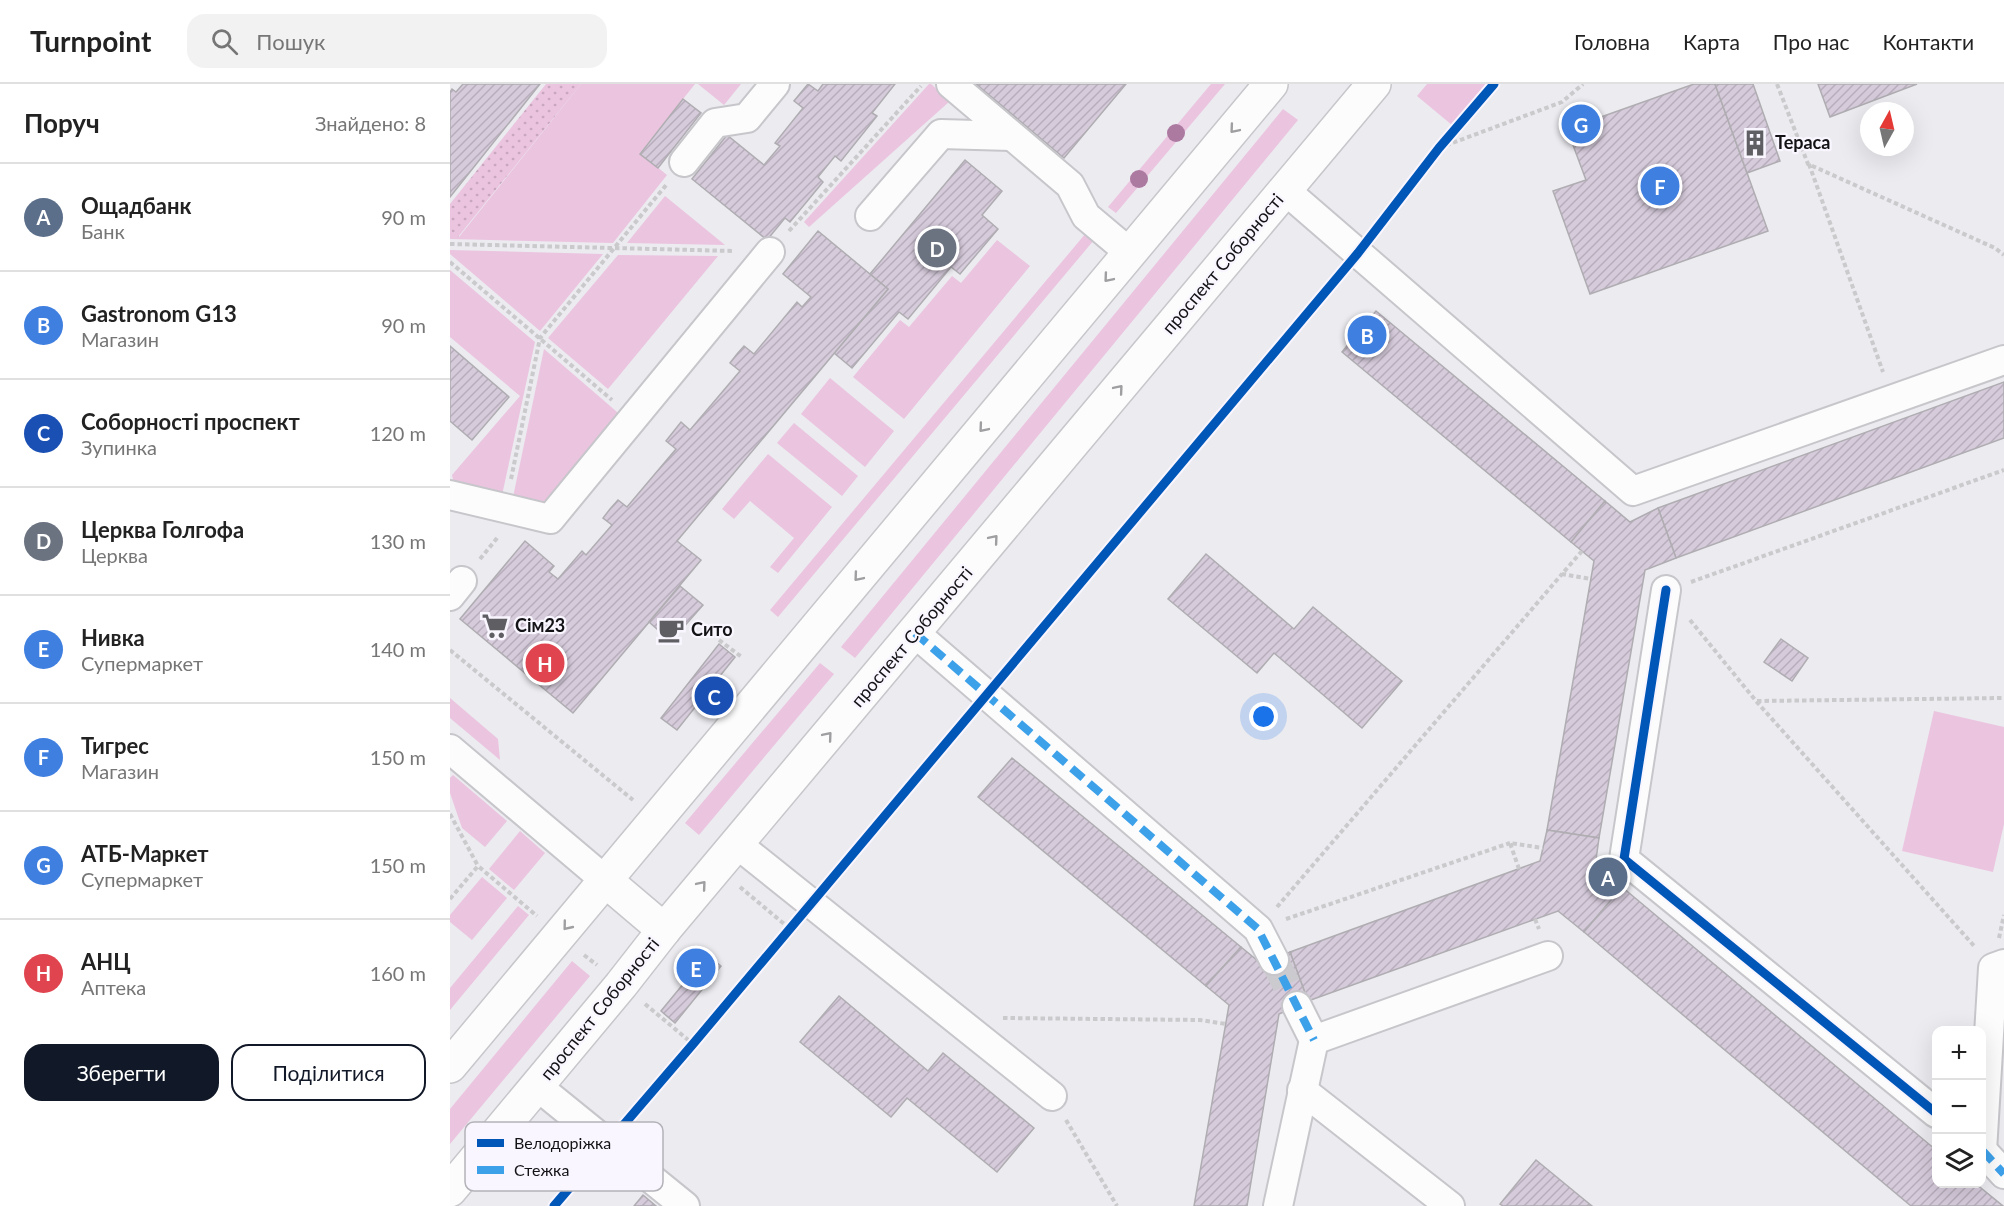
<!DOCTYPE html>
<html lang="uk">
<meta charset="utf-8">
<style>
body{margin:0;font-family:Lato,sans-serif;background:#f2f2f2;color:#222}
.controls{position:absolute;right:18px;bottom:18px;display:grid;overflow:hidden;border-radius:12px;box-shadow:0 6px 24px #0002}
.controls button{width:54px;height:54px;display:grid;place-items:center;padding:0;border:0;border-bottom:2px solid #e0e0e0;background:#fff;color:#222;font:30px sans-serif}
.compass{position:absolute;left:1410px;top:18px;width:54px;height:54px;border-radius:50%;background:#fff;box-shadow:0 6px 24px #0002;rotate:8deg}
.you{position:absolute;left:814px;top:633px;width:21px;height:21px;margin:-15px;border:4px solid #fff;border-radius:50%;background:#1a73e8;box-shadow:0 0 0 9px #1a73e833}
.badge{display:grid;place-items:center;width:39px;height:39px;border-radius:50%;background:#111827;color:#fff;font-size:20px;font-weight:700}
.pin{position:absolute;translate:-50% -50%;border:3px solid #fff;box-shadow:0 2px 6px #0006}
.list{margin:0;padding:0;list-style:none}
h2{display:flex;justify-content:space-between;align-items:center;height:78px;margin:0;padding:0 24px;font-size:26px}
h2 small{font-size:20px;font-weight:400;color:#767676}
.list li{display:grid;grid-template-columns:39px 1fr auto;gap:18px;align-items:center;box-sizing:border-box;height:108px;padding:0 24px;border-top:2px solid #e0e0e0}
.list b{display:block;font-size:22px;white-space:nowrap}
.list p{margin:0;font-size:20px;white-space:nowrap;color:#767676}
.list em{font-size:20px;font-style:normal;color:#767676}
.actions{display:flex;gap:12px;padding:18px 24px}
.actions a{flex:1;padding:14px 0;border:2px solid #111827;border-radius:18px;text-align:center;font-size:21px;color:#111827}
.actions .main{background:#111827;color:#fff}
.icon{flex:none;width:33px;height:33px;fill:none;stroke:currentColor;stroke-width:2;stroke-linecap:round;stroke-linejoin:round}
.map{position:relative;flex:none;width:1554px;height:1122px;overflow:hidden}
header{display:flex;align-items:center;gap:36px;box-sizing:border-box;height:84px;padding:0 30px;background:#fff;border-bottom:2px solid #e0e0e0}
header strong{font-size:28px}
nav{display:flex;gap:33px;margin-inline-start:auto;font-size:21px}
.search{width:420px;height:54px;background:#f2f2f2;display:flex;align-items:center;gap:15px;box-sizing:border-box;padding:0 21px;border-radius:18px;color:#767676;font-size:22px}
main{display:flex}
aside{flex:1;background:#fff}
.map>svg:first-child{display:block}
.green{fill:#ebc4e0}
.garden{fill:url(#garden-dots)}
.building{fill:url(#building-hatch);stroke:#afadb1;stroke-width:1.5}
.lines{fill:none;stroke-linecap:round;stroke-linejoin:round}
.minor-tunnel{stroke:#cbcacf;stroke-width:28;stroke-dasharray:28 14;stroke-linecap:butt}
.minor-casing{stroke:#c7c6ca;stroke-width:32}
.major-casing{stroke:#c7c6ca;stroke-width:36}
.path{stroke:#cac9cb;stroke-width:4;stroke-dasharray:4.5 3;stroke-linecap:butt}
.minor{stroke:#fcfcfd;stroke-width:28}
.major{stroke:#fcfcfd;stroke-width:33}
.quiet{stroke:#3da1ea;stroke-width:8;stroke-dasharray:15 8;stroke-linecap:butt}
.cycleway-casing{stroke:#f9f6ff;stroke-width:13}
.cycleway{stroke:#0057b8;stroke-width:9}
.tree{fill:#ac7aa1}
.oneway{stroke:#9f9ea0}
.labels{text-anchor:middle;stroke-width:4.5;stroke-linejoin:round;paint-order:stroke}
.poi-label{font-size:18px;font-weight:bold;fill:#131215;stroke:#f9f6ff;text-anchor:start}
.street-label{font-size:18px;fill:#131215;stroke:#f9f6ff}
.key{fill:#f9f6ff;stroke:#b4b2b9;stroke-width:1.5}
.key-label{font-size:16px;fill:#131215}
</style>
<header>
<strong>Turnpoint</strong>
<div class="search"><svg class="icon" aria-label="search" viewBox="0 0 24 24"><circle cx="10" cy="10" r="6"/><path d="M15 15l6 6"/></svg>Пошук</div>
<nav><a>Головна</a><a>Карта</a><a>Про нас</a><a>Контакти</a></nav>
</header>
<main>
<aside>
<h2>Поруч<small>Знайдено: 8</small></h2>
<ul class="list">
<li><span class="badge" style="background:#5c6f8a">A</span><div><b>Ощадбанк</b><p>Банк</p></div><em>90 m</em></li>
<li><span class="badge" style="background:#3f7fe0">B</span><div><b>Gastronom G13</b><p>Магазин</p></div><em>90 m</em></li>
<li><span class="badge" style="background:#1a4fb4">C</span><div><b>Соборності проспект</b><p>Зупинка</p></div><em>120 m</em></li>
<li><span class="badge" style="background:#6b7280">D</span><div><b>Церква Голгофа</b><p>Церква</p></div><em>130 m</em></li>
<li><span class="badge" style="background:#3f7fe0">E</span><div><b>Нивка</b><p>Супермаркет</p></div><em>140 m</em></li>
<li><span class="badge" style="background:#3f7fe0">F</span><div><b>Тигрес</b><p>Магазин</p></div><em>150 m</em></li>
<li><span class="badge" style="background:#3f7fe0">G</span><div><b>АТБ-Маркет</b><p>Супермаркет</p></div><em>150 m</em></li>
<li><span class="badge" style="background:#e0444e">H</span><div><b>АНЦ</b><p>Аптека</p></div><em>160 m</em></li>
</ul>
<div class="actions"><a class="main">Зберегти</a><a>Поділитися</a></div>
</aside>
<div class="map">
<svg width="1554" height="1122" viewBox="0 0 1554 1122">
<defs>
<pattern id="garden-dots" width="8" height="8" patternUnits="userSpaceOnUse" patternTransform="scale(1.5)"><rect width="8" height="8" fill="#ebc4e0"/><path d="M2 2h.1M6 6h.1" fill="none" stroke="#c9a7bf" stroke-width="1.8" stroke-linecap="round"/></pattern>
<pattern id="building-hatch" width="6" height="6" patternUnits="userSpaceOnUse" patternTransform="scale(1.5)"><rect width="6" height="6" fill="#d6cbdb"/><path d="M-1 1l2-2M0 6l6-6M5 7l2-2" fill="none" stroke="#b7adbb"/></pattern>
</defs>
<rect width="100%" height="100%" fill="#ecebf0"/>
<g class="green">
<path d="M 131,0 L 245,0 L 190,69 L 217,91 L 163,159 L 0,155 L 0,146 L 9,153 Z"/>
<path d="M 248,0 L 291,0 L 274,21 Z"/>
<path d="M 479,0 L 481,0 L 500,17 L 359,143 L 354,138 Z"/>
<path d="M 761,0 L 775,0 L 666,129 L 658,123 Z"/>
<path d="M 977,0 L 1036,0 L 1002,41 L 967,12 Z"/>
<path d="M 833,25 L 848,36 L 405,574 L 391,563 Z"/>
<path d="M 215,112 L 275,161 L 177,159 Z"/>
<path d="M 636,149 L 644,156 L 328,533 L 320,526 Z"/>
<path d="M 547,156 L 580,182 L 454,335 L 403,293 L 450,236 L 459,243 L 502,192 L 511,199 Z"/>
<path d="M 0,166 L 153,170 L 90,247 L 0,170 Z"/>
<path d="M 168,171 L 268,172 L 158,305 L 98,254 Z"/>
<path d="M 0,186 L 85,258 L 51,416 L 5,405 L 2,391 L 70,312 L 0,253 Z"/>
<path d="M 94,265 L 174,334 L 104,418 L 85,423 L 62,418 Z"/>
<path d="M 380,294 L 444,347 L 415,383 L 351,330 Z"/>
<path d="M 344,339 L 408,392 L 392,412 L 327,359 Z"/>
<path d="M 318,370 L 382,423 L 328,489 L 320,483 L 344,454 L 300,417 L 284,435 L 272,425 Z"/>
<path d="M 370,579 L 384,590 L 249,751 L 235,739 Z"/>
<path d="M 0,614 L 48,655 L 50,676 L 0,634 Z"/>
<path d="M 1484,627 L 1554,643 L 1554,740 L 1543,788 L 1452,767 Z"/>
<path d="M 3,691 L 57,737 L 35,763 L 12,744 L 0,709 L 0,694 Z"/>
<path d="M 70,747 L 95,769 L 64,806 L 39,785 Z"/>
<path d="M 32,793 L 57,814 L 22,856 L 0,838 L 0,831 Z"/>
<path d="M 68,822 L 79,831 L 0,926 L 0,904 Z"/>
<path d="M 122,877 L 140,892 L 0,1060 L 0,1025 Z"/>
</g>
<path class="garden" d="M 96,0 L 131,0 L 8,153 L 0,146 L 0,120 Z"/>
<g class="building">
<path d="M 13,0 L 90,0 L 0,113 L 0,8 L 2,5 L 6,8 Z"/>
<path d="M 358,0 L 368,7 L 373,0 L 445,0 L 422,29 L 427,32 L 391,77 L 385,72 L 368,93 L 373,98 L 340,138 L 335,134 L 317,156 L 242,95 L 277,51 L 314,81 L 330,62 L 325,59 L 353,24 L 344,17 Z"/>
<path d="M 526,0 L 676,0 L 614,74 Z"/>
<path d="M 1244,0 L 1265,0 L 1318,147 L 1140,210 L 1103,107 L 1136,96 L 1117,45 Z"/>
<path d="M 1265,0 L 1303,0 L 1330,77 L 1297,89 Z"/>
<path d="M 1368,0 L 1467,0 L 1380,33 Z"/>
<path d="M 233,15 L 251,29 L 208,84 L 190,70 Z"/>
<path d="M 515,76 L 552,107 L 532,131 L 548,145 L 510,190 L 501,183 L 458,235 L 449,228 L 402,284 L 384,269 L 438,205 L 420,190 Z"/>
<path d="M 368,147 L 438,205 L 227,457 L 251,476 L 123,629 L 10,535 L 75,457 L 104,482 L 99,488 L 108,495 L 132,467 L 136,471 L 162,441 L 153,434 L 160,425 L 168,416 L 177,423 L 226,365 L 216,357 L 231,338 L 240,346 L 290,287 L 280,279 L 287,270 L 294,262 L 304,270 L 347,218 L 352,223 L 361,213 L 333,190 Z"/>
<path d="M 926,227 L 1155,417 L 1121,458 L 892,268 Z"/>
<path d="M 0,262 L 59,313 L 22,356 L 0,337 Z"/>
<path d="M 1554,298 L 1554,354 L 1226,474 L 1208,424 Z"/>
<path d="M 1155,417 L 1180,438 L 1208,424 L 1226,474 L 1195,486 L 1149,754 L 1097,746 L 1144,477 L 1121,458 Z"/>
<path d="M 756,470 L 844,545 L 863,523 L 952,597 L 912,644 L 824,569 L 807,589 L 718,515 Z"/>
<path d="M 230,502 L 253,521 L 232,545 L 227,540 L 216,553 L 199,538 Z"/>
<path d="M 1331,555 L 1358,574 L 1342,597 L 1314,578 Z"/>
<path d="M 269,560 L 285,573 L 227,646 L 211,634 Z"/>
<path d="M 562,674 L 791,863 L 756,902 L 528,713 Z"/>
<path d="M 1097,746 L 1149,754 L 1145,783 L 1172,803 L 1134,848 L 1108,827 L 858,917 L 840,868 L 1090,777 Z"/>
<path d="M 1172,803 L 1486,1066 L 1486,1100 L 1526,1100 L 1553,1122 L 1461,1122 L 1134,848 Z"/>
<path d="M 791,863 L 813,881 L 840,868 L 858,917 L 829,930 L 797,1122 L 744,1122 L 779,921 L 756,902 Z"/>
<path d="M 257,871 L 271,882 L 225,939 L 211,927 Z"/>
<path d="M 389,912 L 478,987 L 493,969 L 584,1044 L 547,1088 L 457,1014 L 441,1033 L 350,958 Z"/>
<path d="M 1086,1076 L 1131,1113 L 1142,1122 L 1053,1122 L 1050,1120 Z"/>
<path d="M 193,1111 L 206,1122 L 184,1122 Z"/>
</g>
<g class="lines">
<path class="minor-tunnel" d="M 824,876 L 847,922"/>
<g class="minor-casing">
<g id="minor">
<path d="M 501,0 L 620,101 L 636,132 L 680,169"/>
<path d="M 234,78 L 265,39 L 297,34 L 325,0"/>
<path d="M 835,106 L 1183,407 L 1554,276"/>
<path d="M 420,132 L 491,50 L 561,52"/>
<path d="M 0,411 L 100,435 L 320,168"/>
<path d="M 1216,506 L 1174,775 L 1486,1029"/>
<path d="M 0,512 L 12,497"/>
<path d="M 465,549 L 808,845 L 824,876"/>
<path d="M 0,665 L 155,796"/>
<path d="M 287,760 L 602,1012"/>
<path d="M 847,922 L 864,956"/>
<path d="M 87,1002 L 235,1122"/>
<path d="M 852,1006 L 1000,1122"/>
<path d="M 1532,1066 L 1554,1090"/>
<path d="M 1532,1067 L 1543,884 L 1554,880"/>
<path d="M 828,1122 L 864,956 L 1098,872"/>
</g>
</g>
<g class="major-casing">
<g id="major">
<path d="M 155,796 L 214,846"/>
<path d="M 0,982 L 821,0"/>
<path d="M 0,1106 L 171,901 L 214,846 L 924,0"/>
</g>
</g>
<g class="path">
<path d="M 1327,0 L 1358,80 L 1545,164 L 1554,171"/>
<path d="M 989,64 L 1112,18 L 1133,0"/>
<path d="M 1359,80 L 1433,288"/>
<path d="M 339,147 L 471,2"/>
<path d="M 0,160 L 284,167"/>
<path d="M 0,178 L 162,316"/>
<path d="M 61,395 L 90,254 L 217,100"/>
<path d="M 1132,467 L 1112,490 L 1141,495"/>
<path d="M 30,475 L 48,453"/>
<path d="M 1241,498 L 1554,386"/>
<path d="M 1240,536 L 1306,617 L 1525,863"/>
<path d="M 269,556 L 293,574"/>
<path d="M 0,566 L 183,716"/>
<path d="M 1307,617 L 1554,614"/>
<path d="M 0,730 L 28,782"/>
<path d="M 1069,785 L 1060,759 L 1093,764"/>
<path d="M 290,803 L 339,844"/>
<path d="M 0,815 L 28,782 L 87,832"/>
<path d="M 827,823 L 1112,490"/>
<path d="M 836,835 L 1060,759"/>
<path d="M 1085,835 L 1089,845"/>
<path d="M 1549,854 L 1554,831"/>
<path d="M 134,871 L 147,881"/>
<path d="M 195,920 L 243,960"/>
<path d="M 553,934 L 750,936 L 776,940"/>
<path d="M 616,1036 L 667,1122"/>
</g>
<use href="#minor" class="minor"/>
<use href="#major" class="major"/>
<g class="quiet">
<path d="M 465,549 L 808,845 L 864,956"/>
<path d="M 1532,1066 L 1554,1090"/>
</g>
<g class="cycleway-casing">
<g id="cycleway">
<path d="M 1216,506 L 1174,775 L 1486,1029"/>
<path d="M 104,1122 L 243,960 L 908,169 L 989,64 L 1044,0"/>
</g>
</g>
<use href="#cycleway" class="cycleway"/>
</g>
<g class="tree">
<circle cx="726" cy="49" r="9"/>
<circle cx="689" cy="95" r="9"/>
</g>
<defs><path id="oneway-chevron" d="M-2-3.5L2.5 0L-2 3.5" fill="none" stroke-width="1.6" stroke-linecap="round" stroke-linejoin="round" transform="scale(1.5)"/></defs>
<g class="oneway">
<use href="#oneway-chevron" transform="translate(784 45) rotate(130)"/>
<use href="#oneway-chevron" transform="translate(658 194) rotate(130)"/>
<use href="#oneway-chevron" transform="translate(669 305) rotate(-50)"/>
<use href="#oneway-chevron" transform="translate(533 344) rotate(130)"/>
<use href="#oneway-chevron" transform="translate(544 455) rotate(-50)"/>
<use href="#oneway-chevron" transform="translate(408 493) rotate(130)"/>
<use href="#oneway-chevron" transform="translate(378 652) rotate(-50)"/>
<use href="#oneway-chevron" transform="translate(252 801) rotate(-50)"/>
<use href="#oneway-chevron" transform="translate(117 842) rotate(129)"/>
</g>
<defs>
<g id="building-bare" transform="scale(2.07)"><path d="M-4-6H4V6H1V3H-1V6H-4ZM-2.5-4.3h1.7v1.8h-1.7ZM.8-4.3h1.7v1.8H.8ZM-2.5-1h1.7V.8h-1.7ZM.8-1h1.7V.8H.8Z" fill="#5f5e62" stroke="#f9f6ff" stroke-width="2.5" paint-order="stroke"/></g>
<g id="supermarket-bare" transform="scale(2.07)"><path d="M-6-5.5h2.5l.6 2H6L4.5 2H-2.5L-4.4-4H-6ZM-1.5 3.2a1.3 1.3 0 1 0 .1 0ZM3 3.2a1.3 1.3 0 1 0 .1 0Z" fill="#5f5e62" stroke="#f9f6ff" stroke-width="2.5" paint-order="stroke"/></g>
<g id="cafe-bare" transform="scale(2.07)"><path d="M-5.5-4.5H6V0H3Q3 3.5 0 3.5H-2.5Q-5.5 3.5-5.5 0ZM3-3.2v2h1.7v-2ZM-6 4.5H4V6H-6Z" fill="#5f5e62" stroke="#f9f6ff" stroke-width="2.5" paint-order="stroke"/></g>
</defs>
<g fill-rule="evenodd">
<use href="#building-bare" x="1305" y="59"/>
<use href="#supermarket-bare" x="45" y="542"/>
<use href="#cafe-bare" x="221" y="546"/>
</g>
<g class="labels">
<g class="poi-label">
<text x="1325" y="65">Тераса</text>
<text x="65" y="548">Сім23</text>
<text x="241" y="552">Сито</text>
</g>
<g class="street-label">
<text transform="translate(773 180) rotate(-50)" y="6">проспект Соборності</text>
<text transform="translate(462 553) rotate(-50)" y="6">проспект Соборності</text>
<text transform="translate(150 925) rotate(-51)" y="6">проспект Соборності</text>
</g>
</g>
<rect x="15" y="1038" width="198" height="69" rx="9" class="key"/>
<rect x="27" y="1055" width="27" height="8" fill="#0057b8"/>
<rect x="27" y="1082" width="27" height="8" fill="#3da1ea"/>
<g class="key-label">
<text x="64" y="1065">Велодоріжка</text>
<text x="64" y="1092">Стежка</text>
</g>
</svg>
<div class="controls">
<button>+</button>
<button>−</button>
<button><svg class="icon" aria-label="layers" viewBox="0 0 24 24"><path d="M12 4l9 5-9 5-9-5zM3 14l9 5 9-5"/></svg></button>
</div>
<svg class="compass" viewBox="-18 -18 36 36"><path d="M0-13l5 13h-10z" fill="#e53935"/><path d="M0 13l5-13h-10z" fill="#767676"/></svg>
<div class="you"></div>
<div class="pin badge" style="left:1158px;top:793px;background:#5c6f8a">A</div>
<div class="pin badge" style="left:917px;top:251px;background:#3f7fe0">B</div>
<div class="pin badge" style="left:264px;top:612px;background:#1a4fb4">C</div>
<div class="pin badge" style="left:487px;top:164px;background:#6b7280">D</div>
<div class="pin badge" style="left:246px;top:884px;background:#3f7fe0">E</div>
<div class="pin badge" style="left:1210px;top:102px;background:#3f7fe0">F</div>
<div class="pin badge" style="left:1131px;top:40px;background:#3f7fe0">G</div>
<div class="pin badge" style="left:95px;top:579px;background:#e0444e">H</div>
</div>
</main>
